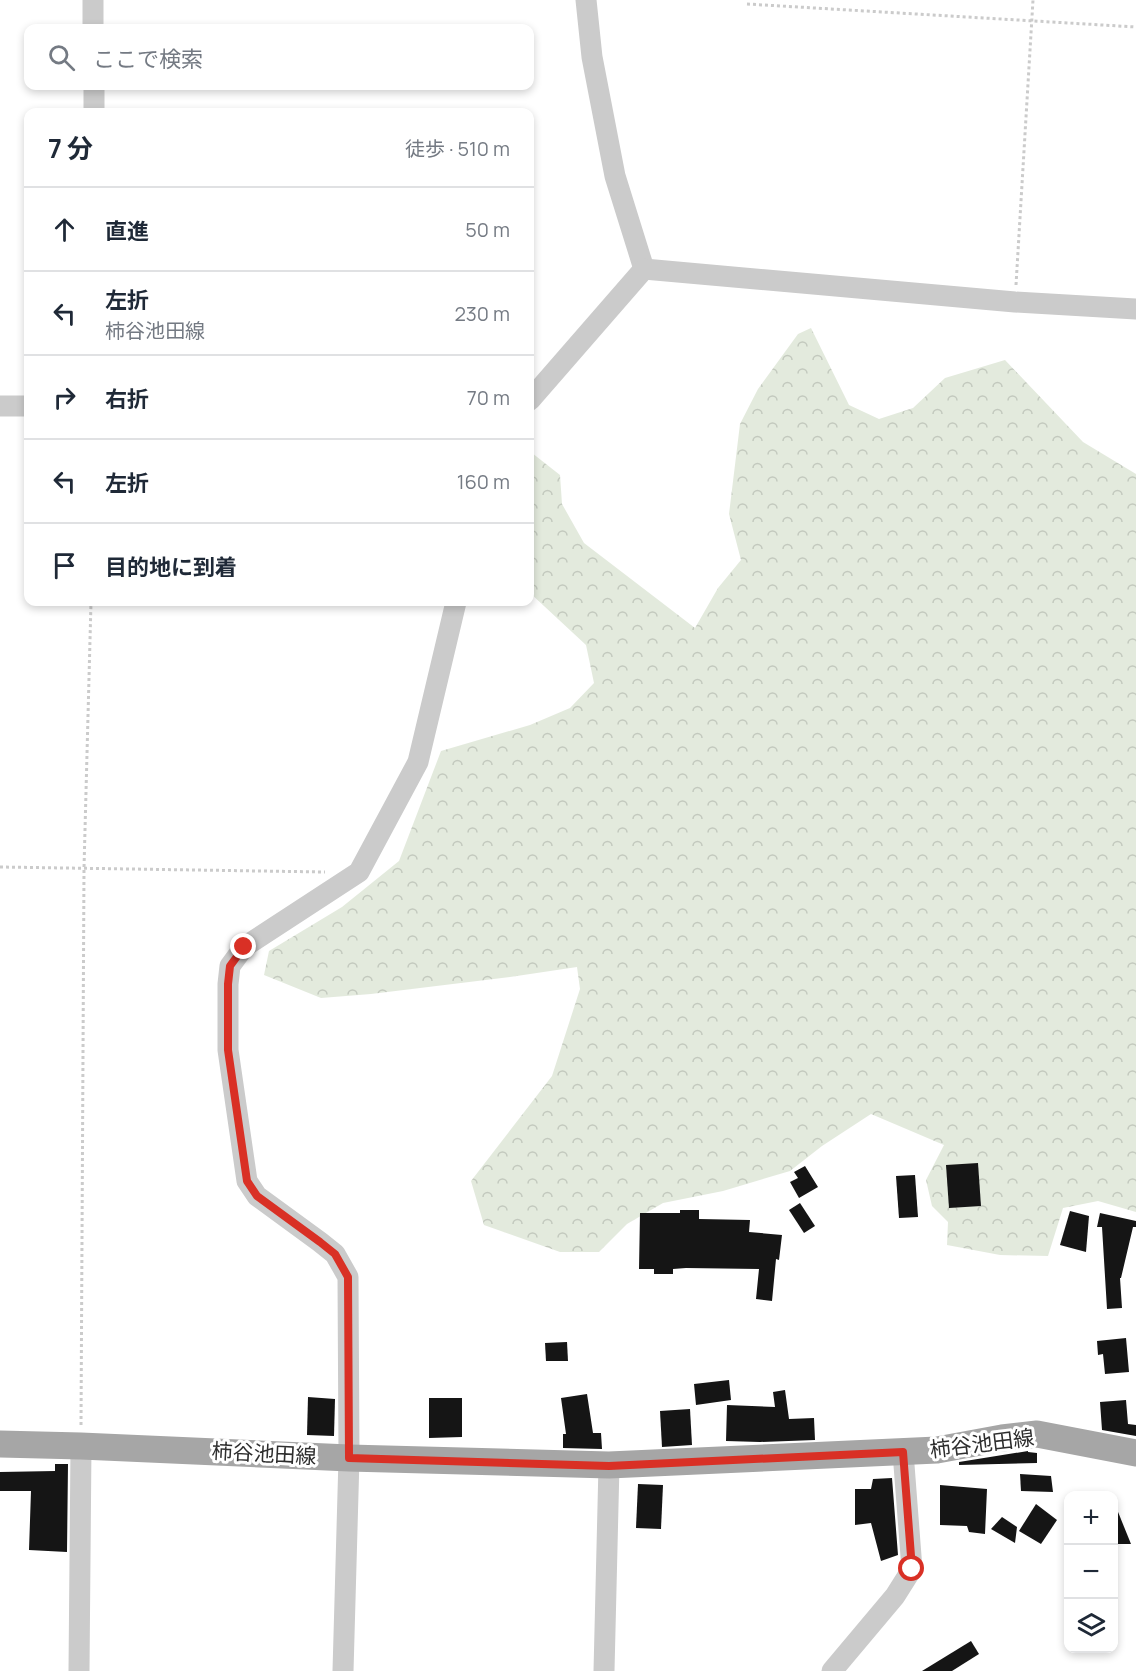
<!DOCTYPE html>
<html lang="ja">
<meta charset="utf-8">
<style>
body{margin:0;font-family:Manrope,"Noto Sans JP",sans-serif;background:#f2f2f3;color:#1f2937}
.controls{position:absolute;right:18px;bottom:18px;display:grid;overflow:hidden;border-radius:12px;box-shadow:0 3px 9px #0003}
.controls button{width:54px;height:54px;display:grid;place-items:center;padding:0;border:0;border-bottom:2px solid #e0e1e3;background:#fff;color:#1f2937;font:30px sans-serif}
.stop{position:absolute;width:18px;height:18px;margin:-14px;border:4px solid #d93025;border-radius:50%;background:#fff}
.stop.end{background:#d93025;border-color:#fff;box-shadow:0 2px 6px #0008}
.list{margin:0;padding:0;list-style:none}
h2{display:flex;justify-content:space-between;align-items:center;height:78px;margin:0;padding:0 24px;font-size:26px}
h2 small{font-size:20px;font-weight:400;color:#747a83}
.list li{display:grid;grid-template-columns:39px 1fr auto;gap:18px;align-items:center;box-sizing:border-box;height:84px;padding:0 24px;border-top:2px solid #e0e1e3}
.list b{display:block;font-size:22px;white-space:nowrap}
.list p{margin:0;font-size:20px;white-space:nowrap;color:#747a83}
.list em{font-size:20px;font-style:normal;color:#747a83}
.icon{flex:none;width:33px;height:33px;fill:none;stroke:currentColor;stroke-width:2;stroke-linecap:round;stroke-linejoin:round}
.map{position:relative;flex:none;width:1136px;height:1671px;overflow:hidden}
.search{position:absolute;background:#fff;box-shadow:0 3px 9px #0003;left:24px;top:24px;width:510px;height:66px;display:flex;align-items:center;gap:15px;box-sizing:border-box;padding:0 21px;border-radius:12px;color:#747a83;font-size:22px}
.panel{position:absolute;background:#fff;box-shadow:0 3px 9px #0003;left:24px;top:108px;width:510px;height:498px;border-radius:12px}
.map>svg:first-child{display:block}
.forest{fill:url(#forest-crowns)}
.building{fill:#151515}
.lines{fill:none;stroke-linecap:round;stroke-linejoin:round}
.path{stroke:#cbcbcb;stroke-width:3;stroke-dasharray:3 3;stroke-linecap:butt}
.minor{stroke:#cbcbcb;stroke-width:21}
.major{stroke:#a6a6a6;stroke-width:27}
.route{stroke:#d93025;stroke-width:8}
.labels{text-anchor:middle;stroke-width:6;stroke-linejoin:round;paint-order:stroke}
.street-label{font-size:21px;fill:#2e2e2e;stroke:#fff}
</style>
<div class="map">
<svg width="1136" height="1671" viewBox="0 0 1136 1671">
<defs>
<pattern id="forest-crowns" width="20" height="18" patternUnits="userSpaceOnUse" patternTransform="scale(1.5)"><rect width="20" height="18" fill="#e3eadd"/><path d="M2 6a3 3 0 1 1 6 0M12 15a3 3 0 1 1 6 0" fill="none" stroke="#c3c9be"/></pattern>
</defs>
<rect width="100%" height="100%" fill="#fff"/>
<path class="forest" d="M 811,328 L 849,405 L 879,419 L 913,408 L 945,378 L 1005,360 L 1083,442 L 1136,474 L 1136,1212 L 1098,1201 L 1063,1208 L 1048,1256 L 1000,1255 L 947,1245 L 948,1222 L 932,1206 L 926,1180 L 944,1145 L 871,1114 L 822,1146 L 790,1171 L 723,1191 L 663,1203 L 627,1224 L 599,1252 L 560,1252 L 484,1225 L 471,1181 L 552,1076 L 580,989 L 577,967 L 510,977 L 371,994 L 321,998 L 264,975 L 269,951 L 342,907 L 399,861 L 441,751 L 530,725 L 570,708 L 594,683 L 586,645 L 530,593 L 530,455 L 532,453 L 560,475 L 562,504 L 584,543 L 695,628 L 718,588 L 741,560 L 729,514 L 740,424 L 758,389 L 798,334 Z"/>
<g class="building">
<path d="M 978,1163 L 981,1206 L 949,1208 L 946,1165 Z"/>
<path d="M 805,1166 L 818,1187 L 799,1198 L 790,1182 L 798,1178 L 794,1172 Z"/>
<path d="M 915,1175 L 918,1217 L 899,1218 L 896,1176 Z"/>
<path d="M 800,1203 L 815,1226 L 804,1233 L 789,1210 Z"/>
<path d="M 680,1210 L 699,1210 L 699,1219 L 750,1220 L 749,1232 L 782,1235 L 779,1260 L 776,1259 L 772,1301 L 756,1299 L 759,1269 L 686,1268 L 673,1269 L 673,1274 L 654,1274 L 654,1269 L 639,1269 L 640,1213 L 680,1213 Z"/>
<path d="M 1070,1211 L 1089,1216 L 1086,1252 L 1060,1245 Z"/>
<path d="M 1100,1213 L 1136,1221 L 1136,1227 L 1133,1227 L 1121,1278 L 1120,1278 L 1122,1308 L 1107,1309 L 1102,1227 L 1097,1227 Z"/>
<path d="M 1126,1338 L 1129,1372 L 1105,1374 L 1103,1354 L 1098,1355 L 1097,1341 Z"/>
<path d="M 567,1342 L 568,1361 L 546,1361 L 545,1343 Z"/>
<path d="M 729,1380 L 731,1400 L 696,1405 L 694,1384 Z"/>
<path d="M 785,1390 L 789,1419 L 814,1418 L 815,1440 L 760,1442 L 726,1441 L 727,1405 L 775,1407 L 773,1392 Z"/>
<path d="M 587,1394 L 593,1433 L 601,1433 L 602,1449 L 563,1448 L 563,1434 L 566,1434 L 561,1398 Z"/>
<path d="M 308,1397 L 335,1399 L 334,1436 L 307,1435 Z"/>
<path d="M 429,1398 L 462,1398 L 462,1437 L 429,1438 Z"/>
<path d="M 1126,1400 L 1128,1424 L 1136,1425 L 1136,1436 L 1102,1430 L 1100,1402 Z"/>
<path d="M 690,1409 L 692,1445 L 662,1447 L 660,1411 Z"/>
<path d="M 1028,1451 L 1028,1452 L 1037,1453 L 1037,1463 L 959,1465 L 959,1462 Z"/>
<path d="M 55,1464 L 68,1464 L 67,1552 L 29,1550 L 31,1491 L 0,1491 L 0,1472 L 55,1471 Z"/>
<path d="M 1020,1474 L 1051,1476 L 1053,1492 L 1021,1491 Z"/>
<path d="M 892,1478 L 898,1555 L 881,1561 L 871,1523 L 855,1525 L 855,1489 L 871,1489 L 873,1479 Z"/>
<path d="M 638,1484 L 663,1485 L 661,1529 L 636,1528 Z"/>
<path d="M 940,1485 L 987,1489 L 985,1534 L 969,1532 L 967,1526 L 940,1525 Z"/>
<path d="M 1113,1502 L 1114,1502 L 1131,1544 L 1113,1544 Z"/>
<path d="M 1036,1504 L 1057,1520 L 1041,1544 L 1019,1531 Z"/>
<path d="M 1002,1517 L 1017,1527 L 1015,1543 L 991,1529 Z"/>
<path d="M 971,1641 L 979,1654 L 952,1671 L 922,1671 Z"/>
</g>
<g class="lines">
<g class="path">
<path d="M 747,4 L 1136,27"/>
<path d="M 1016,285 L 1033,0"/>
<path d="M 0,867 L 325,872"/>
<path d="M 81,1425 L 84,868 L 91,602"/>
</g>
<g class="minor">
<path d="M 93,0 L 93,28"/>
<path d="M 586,0 L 592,57 L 615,176 L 644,269"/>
<path d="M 94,86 L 94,112"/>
<path d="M 644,269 L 1015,302 L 1136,309"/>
<path d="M 530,400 L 644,269"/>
<path d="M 0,406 L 28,406"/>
<path d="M 79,1671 L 81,1446"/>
<path d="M 343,1671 L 349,1458 L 348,1277 L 335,1254 L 320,1242 L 257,1196 L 247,1181 L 228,1050 L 228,984 L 230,966 L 244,947 L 359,872 L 418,762 L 456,602"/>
<path d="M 604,1671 L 609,1465"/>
<path d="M 832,1671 L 895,1596 L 912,1569 L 903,1452"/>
</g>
<path class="major" d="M 0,1444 L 81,1446 L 349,1458 L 609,1465 L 937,1450 L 1002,1438 L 1037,1434 L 1136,1453"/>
</g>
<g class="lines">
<path class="route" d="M 244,947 L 230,966 L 228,984 L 228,1050 L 247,1181 L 257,1196 L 320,1242 L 335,1254 L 348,1277 L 349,1458 L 609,1466 L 903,1452 L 912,1569"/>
</g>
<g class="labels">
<g class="street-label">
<text transform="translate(982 1444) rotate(-7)" y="7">柿谷池田線</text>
<text transform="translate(264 1454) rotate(3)" y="7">柿谷池田線</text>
</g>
</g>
</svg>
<div class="controls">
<button>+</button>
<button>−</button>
<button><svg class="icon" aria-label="layers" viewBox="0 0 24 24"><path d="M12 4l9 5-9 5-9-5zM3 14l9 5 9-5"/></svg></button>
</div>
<div class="stop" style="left:912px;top:1569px"></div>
<div class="stop end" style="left:244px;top:947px"></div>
<div class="search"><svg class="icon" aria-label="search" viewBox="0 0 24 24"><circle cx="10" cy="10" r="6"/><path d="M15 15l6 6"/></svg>ここで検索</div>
<section class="panel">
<h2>7 分<small>徒歩 · 510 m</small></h2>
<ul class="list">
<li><svg class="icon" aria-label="ahead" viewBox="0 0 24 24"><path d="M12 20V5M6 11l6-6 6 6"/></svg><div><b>直進</b></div><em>50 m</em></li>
<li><svg class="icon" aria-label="left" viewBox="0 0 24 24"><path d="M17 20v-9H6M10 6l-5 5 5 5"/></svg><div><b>左折</b><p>柿谷池田線</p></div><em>230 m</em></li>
<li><svg class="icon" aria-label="right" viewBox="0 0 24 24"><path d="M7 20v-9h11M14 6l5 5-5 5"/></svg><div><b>右折</b></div><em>70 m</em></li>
<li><svg class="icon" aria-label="left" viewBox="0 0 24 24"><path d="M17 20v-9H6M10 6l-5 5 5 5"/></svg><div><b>左折</b></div><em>160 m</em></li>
<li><svg class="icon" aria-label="arrive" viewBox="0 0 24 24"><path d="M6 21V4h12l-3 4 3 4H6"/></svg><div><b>目的地に到着</b></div></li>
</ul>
</section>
</div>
